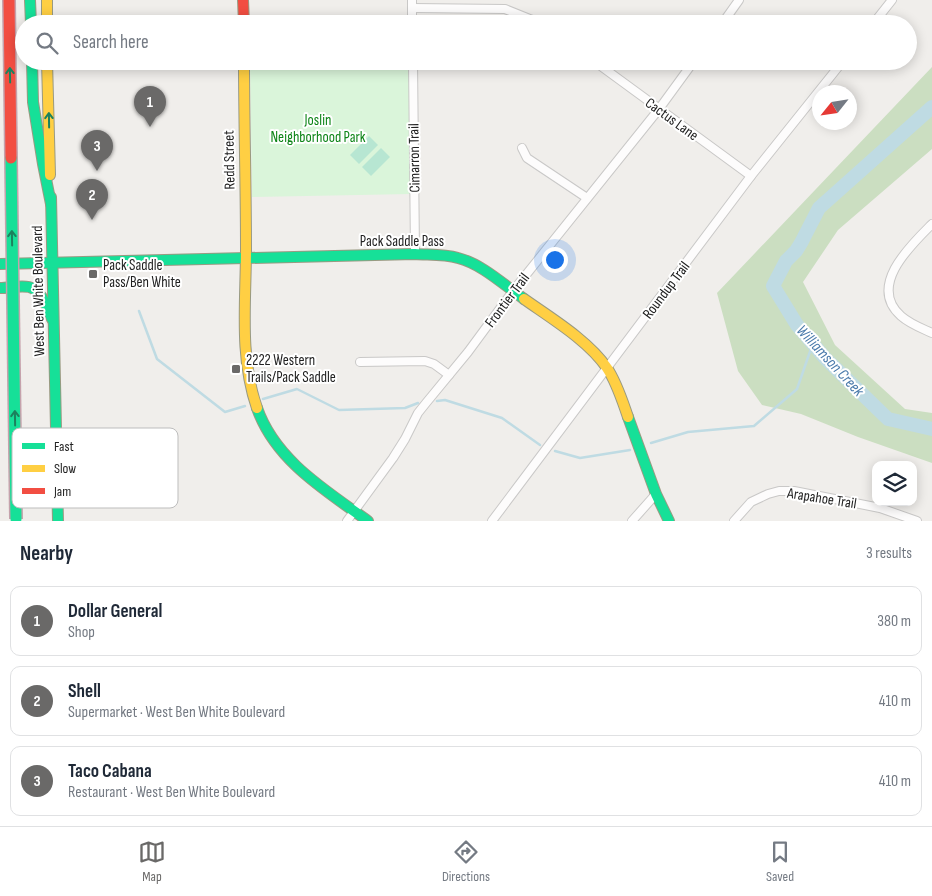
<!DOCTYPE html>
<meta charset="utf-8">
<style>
body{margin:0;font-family:"Sofia Sans Condensed",sans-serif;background:#f2f2f3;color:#1f2937}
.controls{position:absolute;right:15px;bottom:15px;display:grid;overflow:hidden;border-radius:10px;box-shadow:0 2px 12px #0003}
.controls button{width:45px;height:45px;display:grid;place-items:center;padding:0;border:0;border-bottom:1px solid #e0e1e3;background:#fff;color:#1f2937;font:25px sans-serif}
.compass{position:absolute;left:812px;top:85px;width:45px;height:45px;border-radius:50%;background:#fff;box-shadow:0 2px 12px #0003;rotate:240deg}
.you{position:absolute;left:554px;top:259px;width:18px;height:18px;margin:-12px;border:4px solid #fff;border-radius:50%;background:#1a73e8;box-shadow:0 0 0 8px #1a73e833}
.badge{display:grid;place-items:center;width:32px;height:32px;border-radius:50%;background:#6a6968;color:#fff;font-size:16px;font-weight:700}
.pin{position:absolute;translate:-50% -41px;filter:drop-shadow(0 1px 2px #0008)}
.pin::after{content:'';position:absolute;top:26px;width:18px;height:15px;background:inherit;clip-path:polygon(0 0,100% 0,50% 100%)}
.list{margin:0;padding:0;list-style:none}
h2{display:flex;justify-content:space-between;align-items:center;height:65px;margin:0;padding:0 20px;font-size:21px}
h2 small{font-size:16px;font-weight:400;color:#747a83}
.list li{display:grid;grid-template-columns:32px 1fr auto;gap:15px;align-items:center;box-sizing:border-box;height:70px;margin:0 10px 10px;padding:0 10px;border:1px solid #e0e1e3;border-radius:10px}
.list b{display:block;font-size:19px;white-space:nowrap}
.list p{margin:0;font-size:16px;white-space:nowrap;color:#747a83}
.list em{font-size:16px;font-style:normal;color:#747a83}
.icon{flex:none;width:28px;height:28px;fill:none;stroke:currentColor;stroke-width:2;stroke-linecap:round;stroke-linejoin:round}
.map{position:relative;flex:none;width:932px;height:521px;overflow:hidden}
.search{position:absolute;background:#fff;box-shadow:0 2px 12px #0003;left:15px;right:15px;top:15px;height:55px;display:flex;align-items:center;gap:12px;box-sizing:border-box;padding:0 18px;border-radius:28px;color:#747a83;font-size:19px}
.sheet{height:305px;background:#fff}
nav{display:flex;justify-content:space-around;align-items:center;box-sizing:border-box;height:70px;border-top:1px solid #e0e1e3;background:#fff;font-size:14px;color:#747a83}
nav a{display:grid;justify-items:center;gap:2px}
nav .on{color:#6a6968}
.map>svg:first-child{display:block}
.forest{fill:#cbdec1}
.park{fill:#daf5da}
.pitch{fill:#b7e6d2}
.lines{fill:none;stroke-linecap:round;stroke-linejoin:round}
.stream{stroke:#bfdbe3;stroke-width:2.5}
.river{stroke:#bfdbe3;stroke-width:14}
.street-casing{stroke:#c9c8c7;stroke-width:10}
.fast-casing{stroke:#999a82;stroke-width:12}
.slow-casing{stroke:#999a82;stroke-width:12}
.jam-casing{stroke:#999a82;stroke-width:12}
.street{stroke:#fdfcfc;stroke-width:8}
.fast{stroke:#16e098;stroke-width:10}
.slow{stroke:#ffcf43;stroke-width:10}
.jam{stroke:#f24e42;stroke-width:10}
.fast-bridge-casing{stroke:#c5a2ac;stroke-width:14;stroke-linecap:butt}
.jam-bridge-casing{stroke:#c5a2ac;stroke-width:14;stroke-linecap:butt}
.fast-bridge{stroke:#16e098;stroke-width:11}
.jam-bridge{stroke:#f24e42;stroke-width:11}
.oneway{stroke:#1c815d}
.poi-dot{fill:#6a6968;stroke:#fff;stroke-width:2}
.labels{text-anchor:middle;stroke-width:4;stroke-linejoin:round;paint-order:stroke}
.street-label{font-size:15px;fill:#222;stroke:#fff}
.park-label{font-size:15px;fill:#0c8416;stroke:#fff}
.poi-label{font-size:15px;fill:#222;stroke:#fff;text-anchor:start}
.water-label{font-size:16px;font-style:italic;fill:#4a7aab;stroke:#fff}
.key{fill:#fff;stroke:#bdbdbd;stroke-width:1}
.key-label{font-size:14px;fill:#222}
</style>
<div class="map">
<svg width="932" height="521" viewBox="0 0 932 521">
<rect width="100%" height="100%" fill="#f0eeeb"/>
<path class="forest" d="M 932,67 L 932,149 L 838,230 L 803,282 L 835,345 L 905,409 L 932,413 L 932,463 L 858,437 L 801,414 L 762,405 L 738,371 L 717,293 Z"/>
<g class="park">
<path d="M 409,15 L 409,24 L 249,24 L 249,18 Z"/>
<path d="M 250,61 L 409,61 L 411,194 L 252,197 Z"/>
</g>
<g class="pitch">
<path d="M 369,136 L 378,145 L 359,164 L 350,155 Z"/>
<path d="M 381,148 L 390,157 L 371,176 L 362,167 Z"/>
</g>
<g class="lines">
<g class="stream">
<path d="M 139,311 L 157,359 L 225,412 L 245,406"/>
<path d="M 263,399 L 297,389 L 339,410 L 405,408 L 418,403"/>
<path d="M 437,401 L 445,400 L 502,418 L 540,445"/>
<path d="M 651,443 L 688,432 L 754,426 L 797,389 L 813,343"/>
<path d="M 555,451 L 580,458 L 630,450"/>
</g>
<path class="river" d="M 932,107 L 819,208 L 801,243 L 796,251 L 786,261 L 773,286 L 797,325 L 825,358 L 888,419 L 932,429"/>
<g class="street-casing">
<g id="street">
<path d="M 412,0 L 412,24"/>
<path d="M 412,8 L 505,9 L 542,24"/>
<path d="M 158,24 L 244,21"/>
<path d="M 722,24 L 739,0"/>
<path d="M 873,24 L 892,0"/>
<path d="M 413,61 L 415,254"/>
<path d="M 594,61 L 751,176"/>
<path d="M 522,148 L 527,158 L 587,198"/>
<path d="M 932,224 C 911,245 867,286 901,316 C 910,324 921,328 932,333"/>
<path d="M 360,362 L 425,361 L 434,364 L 449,375"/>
<path d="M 347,521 L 393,458 L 405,439 L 418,413 L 426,403 L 468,352 L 513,291 L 659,109 L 694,61"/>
<path d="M 492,521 L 751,176 L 843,61"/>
<path d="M 632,521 L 656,494"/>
<path d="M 734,521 L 751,502 L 768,494 L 779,491 L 794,491 L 880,508 L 917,521"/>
</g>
</g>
<g class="fast-casing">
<g id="fast">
<path d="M 30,0 L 31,24"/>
<path d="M 32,61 L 33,102 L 43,164 L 51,204"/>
<path d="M 51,197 L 58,521"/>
<path d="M 0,264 L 415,254 C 429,255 444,254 458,258 C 482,264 504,285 524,299"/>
<path d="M 0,288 C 9,288 20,285 29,287 C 42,290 47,308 52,319"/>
<path d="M 257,408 C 275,460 325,490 368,521"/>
<path d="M 628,417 L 656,494 L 669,521"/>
</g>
</g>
<g class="slow-casing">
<g id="slow">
<path d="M 47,0 L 47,24"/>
<path d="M 47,61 L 50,175"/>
<path d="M 244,61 C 244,123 246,186 246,248 C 246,302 239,356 257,408"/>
<path d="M 524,299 C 551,318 589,341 607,368 C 617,383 622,400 628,417"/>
</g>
</g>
<g class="jam-casing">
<path id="jam" d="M 243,0 L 244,24"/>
</g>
<use href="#street" class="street"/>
<use href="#fast" class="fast"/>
<use href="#slow" class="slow"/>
<use href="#jam" class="jam"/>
<g class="fast-bridge-casing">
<path id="fast-bridge" d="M 11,158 L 16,519"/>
</g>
<g class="jam-bridge-casing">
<path id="jam-bridge" d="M 9,0 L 11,158"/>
</g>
<use href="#fast-bridge" class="fast-bridge"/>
<use href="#jam-bridge" class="jam-bridge"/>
</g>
<defs><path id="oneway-shaft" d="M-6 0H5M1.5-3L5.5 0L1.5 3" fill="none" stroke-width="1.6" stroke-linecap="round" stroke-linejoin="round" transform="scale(1.25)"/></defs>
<g class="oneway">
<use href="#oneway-shaft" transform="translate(10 75) rotate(-91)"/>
<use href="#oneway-shaft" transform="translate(49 120) rotate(-91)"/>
<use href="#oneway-shaft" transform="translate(12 238) rotate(-91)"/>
<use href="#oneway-shaft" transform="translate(15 418) rotate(-91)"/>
</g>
<g class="poi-dot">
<rect x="88" y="269" width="10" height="10" rx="2.5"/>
<rect x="231" y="364" width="10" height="10" rx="2.5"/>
</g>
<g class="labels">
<g class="street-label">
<text transform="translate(672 119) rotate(36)" y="5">Cactus Lane</text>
<text transform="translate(414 158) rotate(-91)" y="5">Cimarron Trail</text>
<text transform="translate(229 160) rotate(-91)" y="5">Redd Street</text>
<text x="402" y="246">Pack Saddle Pass</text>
<text transform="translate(666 290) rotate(-53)" y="5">Roundup Trail</text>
<text transform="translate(38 291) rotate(-91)" y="5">West Ben White Boulevard</text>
<text transform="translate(507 300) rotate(-53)" y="5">Frontier Trail</text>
<text transform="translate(822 498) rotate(9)" y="5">Arapahoe Trail</text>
</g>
<g class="park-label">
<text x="318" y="125">Joslin<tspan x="318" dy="17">Neighborhood Park</tspan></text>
</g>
<g class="poi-label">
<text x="103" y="270">Pack Saddle<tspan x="103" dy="17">Pass/Ben White</tspan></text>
<text x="246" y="365">2222 Western<tspan x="246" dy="17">Trails/Pack Saddle</tspan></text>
</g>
<g class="water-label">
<text transform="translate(831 360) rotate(47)" y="6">Williamson Creek</text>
</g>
</g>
<rect x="12" y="428" width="166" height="80" rx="8" class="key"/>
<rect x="22" y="443" width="23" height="6" fill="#16e098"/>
<rect x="22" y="465" width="23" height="7" fill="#ffcf43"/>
<rect x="22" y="488" width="23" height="6" fill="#f24e42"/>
<g class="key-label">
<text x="54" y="451">Fast</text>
<text x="54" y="473">Slow</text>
<text x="54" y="496">Jam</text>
</g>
</svg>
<div class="controls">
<button><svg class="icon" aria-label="layers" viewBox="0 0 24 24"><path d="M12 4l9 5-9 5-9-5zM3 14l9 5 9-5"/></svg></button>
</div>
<svg class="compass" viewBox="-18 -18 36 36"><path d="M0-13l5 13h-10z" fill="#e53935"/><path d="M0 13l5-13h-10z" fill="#747a83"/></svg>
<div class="you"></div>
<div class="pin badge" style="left:150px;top:127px">1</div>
<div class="pin badge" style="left:92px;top:220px">2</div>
<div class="pin badge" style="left:97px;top:171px">3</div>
<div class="search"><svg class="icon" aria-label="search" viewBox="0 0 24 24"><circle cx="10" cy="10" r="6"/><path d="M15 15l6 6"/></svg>Search here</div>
</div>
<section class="sheet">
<h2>Nearby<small>3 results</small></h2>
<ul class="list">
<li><span class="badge">1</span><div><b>Dollar General</b><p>Shop</p></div><em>380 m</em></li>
<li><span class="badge">2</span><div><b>Shell</b><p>Supermarket · West Ben White Boulevard</p></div><em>410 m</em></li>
<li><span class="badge">3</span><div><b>Taco Cabana</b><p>Restaurant · West Ben White Boulevard</p></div><em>410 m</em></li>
</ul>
</section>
<nav>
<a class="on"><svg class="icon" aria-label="map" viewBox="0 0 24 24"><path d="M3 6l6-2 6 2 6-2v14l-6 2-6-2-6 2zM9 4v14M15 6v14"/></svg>Map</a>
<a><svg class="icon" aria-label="directions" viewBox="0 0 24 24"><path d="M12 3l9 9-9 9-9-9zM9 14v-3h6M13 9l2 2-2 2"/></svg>Directions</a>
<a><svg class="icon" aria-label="saved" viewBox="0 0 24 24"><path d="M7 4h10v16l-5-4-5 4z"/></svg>Saved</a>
</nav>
